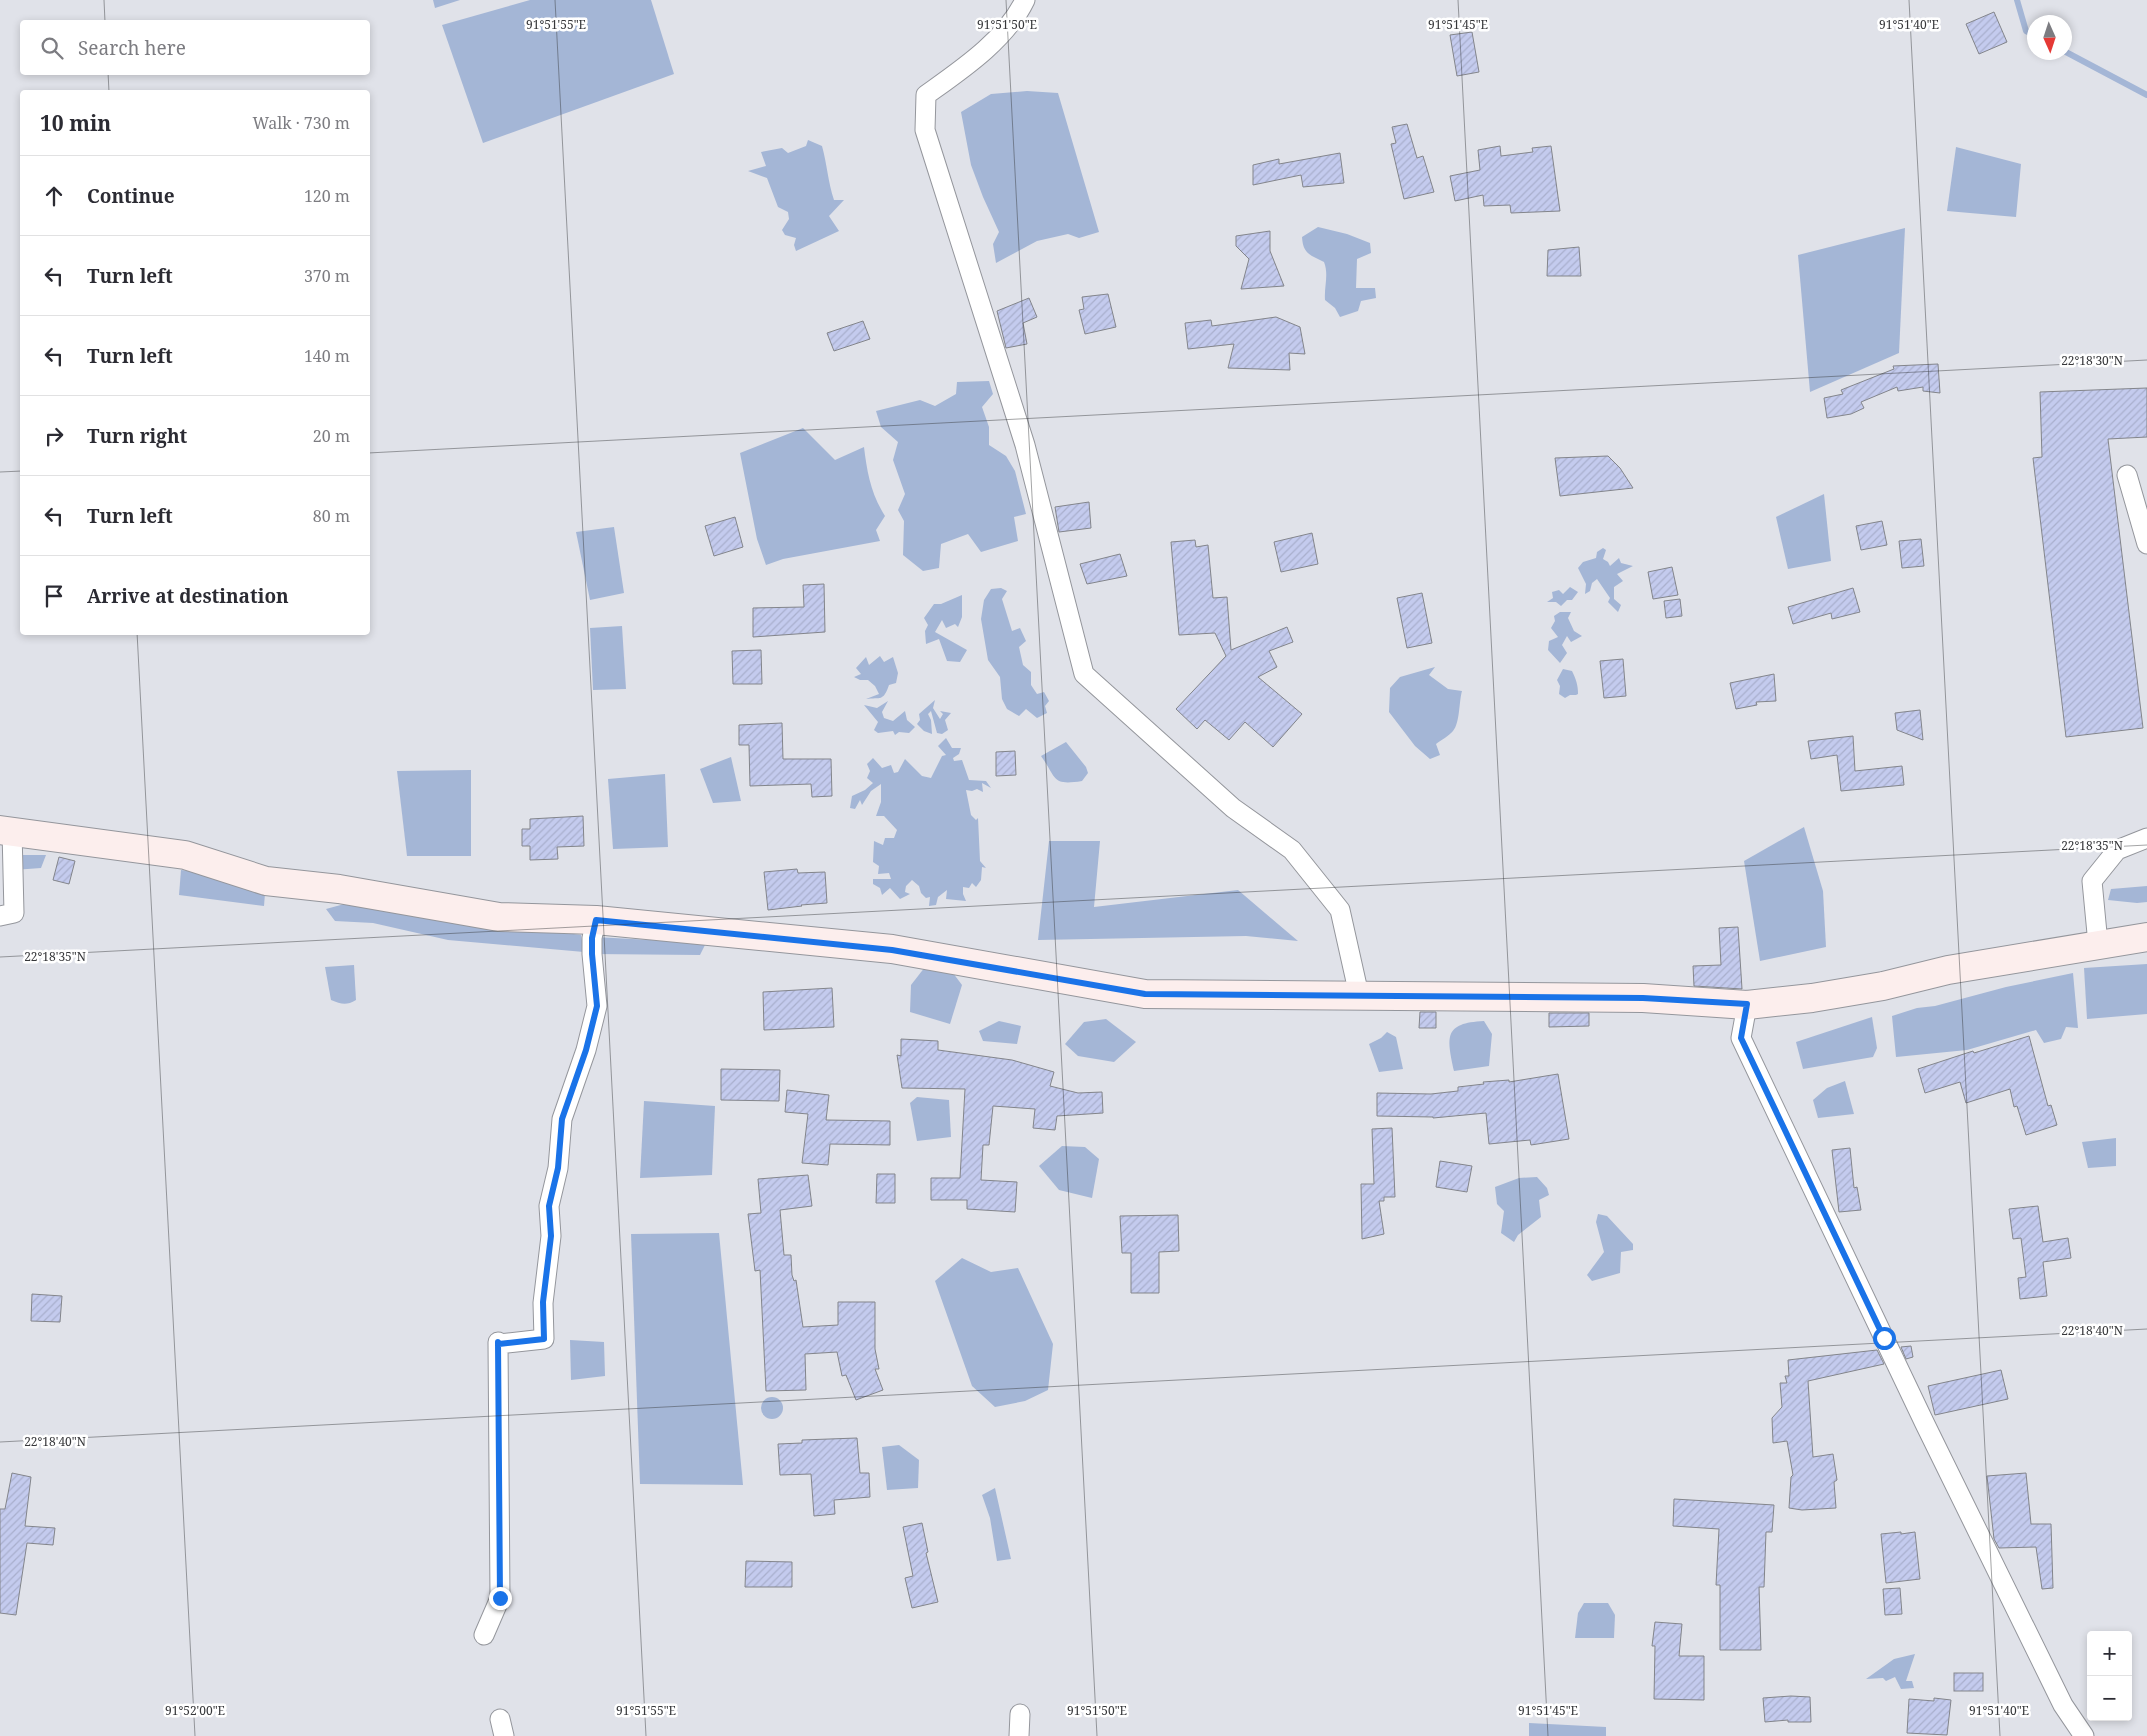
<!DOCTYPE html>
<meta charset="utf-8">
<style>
body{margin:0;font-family:"Noto Serif",serif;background:#f7f7f7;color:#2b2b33}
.controls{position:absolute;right:15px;bottom:15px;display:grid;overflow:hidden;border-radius:5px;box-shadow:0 2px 8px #0003}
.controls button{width:45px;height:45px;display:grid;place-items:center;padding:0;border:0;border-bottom:1px solid #e1e1e2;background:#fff;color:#2b2b33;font:25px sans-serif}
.compass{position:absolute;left:2027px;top:15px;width:45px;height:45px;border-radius:50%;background:#fff;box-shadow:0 2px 8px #0003;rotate:177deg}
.stop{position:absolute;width:15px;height:15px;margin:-11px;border:4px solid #1a73e8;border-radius:50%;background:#fff}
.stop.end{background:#1a73e8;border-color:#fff;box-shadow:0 1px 5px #0008}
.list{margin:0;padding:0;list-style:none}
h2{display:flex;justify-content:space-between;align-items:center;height:65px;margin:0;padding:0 20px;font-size:21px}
h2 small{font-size:16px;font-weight:400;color:#7c7c81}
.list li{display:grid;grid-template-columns:32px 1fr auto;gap:15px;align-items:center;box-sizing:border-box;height:80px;padding:0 20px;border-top:1px solid #e1e1e2}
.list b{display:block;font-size:19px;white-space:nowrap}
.list em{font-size:16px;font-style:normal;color:#7c7c81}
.icon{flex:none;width:28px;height:28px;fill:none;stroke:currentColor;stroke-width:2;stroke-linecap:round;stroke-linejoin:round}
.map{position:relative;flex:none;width:2147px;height:1736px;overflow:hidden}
.search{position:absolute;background:#fff;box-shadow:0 2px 8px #0003;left:20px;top:20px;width:350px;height:55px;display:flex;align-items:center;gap:12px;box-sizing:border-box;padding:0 18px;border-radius:5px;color:#7c7c81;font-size:19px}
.panel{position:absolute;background:#fff;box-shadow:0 2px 8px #0003;left:20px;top:90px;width:350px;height:545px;border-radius:5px}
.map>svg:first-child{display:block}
.water{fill:#a4b6d6}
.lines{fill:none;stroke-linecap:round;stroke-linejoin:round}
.stream{stroke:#a4b6d6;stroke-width:6}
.building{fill:url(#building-hatch);stroke:#83858b}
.minor-casing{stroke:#94969c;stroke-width:21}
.secondary-casing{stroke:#94969c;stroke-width:30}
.minor{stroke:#fff;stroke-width:19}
.secondary{stroke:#fceeed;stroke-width:28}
.route{stroke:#1a73e8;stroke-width:6}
.ticks{fill:none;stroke:#36373a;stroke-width:1;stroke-opacity:0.45}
.ticks-label{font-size:12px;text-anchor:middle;fill:#36373a;stroke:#fff;stroke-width:5;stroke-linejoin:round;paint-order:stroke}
</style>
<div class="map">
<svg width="2147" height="1736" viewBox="0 0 2147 1736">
<defs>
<pattern id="building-hatch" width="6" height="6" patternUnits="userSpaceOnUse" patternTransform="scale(1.25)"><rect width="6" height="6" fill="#c4cbee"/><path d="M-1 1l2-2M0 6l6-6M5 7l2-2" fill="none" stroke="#a9afcd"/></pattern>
</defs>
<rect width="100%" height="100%" fill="#e0e2e9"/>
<g class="water">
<path d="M 433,0 L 460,0 L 435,8 Z"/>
<path d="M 530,0 L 651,0 L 674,74 L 483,143 L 442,25 Z"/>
<path d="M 1027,91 L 1058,93 L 1099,232 L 1079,238 L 1068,234 L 1037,241 L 996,263 L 993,244 L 999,232 L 983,197 L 971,165 L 961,112 L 991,94 Z"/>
<path d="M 808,140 L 822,146 C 827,164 828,182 834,200 L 844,200 L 829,216 L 839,231 L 796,251 L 794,245 L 796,238 L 785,235 L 782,230 L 789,219 L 788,212 L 778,207 L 767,178 L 748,171 L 766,166 L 761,152 L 782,148 L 788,153 L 806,146 Z"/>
<path d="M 1956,147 L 2021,164 L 2016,217 L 1947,211 Z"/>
<path d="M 1318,227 L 1347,234 L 1370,243 L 1371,253 L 1357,259 L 1356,288 L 1375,288 L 1376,298 L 1361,301 L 1358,311 L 1340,317 L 1335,308 L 1325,300 C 1324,286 1329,275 1324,262 C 1310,255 1303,254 1302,237 Z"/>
<path d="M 1905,228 L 1899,353 L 1810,392 L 1798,255 Z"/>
<path d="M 989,381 L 993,394 L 982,407 L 989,427 L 989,445 L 1006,456 L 1015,471 L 1026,514 L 1014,517 L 1018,541 L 981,552 L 968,534 L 941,544 L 939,568 L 923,571 L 903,555 L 904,521 L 898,510 L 905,494 L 893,460 L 898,442 L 881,427 L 876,411 L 920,400 L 935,406 L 956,394 L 957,382 Z"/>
<path d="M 803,428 L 835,460 L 864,447 C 867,472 871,494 885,516 L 876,530 L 880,541 L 783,559 L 766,565 L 757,539 L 740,453 Z"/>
<path d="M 1824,494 L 1831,561 L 1788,569 L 1776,517 Z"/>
<path d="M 614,527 L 624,593 L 590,600 L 576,532 Z"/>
<path d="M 1603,548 L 1606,550 L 1603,559 L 1608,562 L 1610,566 L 1619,558 L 1621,563 L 1633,566 L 1617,574 L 1623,581 L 1614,587 L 1614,599 L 1621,605 L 1618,612 L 1608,602 L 1610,598 L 1597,579 L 1592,583 L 1590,591 L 1585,594 L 1586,584 L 1578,568 L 1583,562 L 1596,558 L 1597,552 Z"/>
<path d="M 1570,587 L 1578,592 L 1572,600 L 1567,600 L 1561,606 L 1556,602 L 1547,602 L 1553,598 L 1552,592 L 1559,590 L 1563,594 Z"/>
<path d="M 1001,588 L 1007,591 L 1002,599 L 1012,631 L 1020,628 L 1026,641 L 1019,647 L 1023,665 L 1031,672 L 1031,685 L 1037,694 L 1044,692 L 1049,701 L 1045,706 L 1047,713 L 1037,718 L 1026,709 L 1019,716 L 1007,709 L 1002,699 L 1000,677 L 988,660 L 981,619 L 984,600 L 991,589 Z"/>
<path d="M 962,595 L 962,617 L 958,627 L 955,624 L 946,628 L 942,620 L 935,632 L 967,650 L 960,662 L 947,661 L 939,639 L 926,644 L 925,631 L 928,625 L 924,618 L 934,604 L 941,604 Z"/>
<path d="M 1560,612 L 1571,612 L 1568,618 L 1574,631 L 1582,636 L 1571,642 L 1567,636 L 1562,645 L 1567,653 L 1560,663 L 1548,650 L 1549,641 L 1558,637 L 1551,628 L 1555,621 L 1554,616 Z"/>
<path d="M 622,626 L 626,689 L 593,690 L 590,628 Z"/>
<path d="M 880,656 L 884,662 L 893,657 L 898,673 L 896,683 L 889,685 C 883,702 881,697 866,699 L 879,694 L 875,686 L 868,680 L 860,680 L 854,677 L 861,674 L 856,668 L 866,657 L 869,665 Z"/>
<path d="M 1435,667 L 1429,675 L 1448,689 L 1462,691 C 1459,701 1460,723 1453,731 C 1449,736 1441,740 1436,744 L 1440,755 L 1430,759 L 1415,746 L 1389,712 L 1390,688 L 1400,677 Z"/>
<path d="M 1563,669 L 1572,671 C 1576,679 1578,685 1578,694 L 1576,695 L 1570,695 L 1565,698 L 1559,694 L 1560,686 L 1557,680 Z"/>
<path d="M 935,700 L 933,708 L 940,719 L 943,714 L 940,711 L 951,713 L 945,720 L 948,730 L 942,734 L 937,733 L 931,711 L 928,714 L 931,720 L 932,734 L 924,731 L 917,724 L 920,720 L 919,714 Z"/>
<path d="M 888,701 L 882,712 L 884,718 L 893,721 L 905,711 L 907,720 L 915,727 L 909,733 L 899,732 L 895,735 L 893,731 L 878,733 L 874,730 L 878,722 L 864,705 L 877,708 Z"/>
<path d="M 946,738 L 952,748 L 961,748 L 959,754 L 953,758 L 954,761 L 962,760 L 969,780 L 986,781 L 991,788 L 982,783 L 983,792 L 977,789 L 972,791 L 966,790 L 971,815 L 976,820 L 978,818 L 980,861 L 986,868 L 982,867 L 981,880 L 976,887 L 972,883 L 969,888 L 963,887 L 963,894 L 966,901 L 946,899 L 947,890 L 938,897 L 936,905 L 929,906 L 930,897 L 926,898 L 921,893 L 919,886 L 912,880 L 906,886 L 905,892 L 910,894 L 900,899 L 890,888 L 882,895 L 880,888 L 873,884 L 873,879 L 891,879 L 889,873 L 878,874 L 879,866 L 873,862 L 874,841 L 883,845 L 885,838 L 894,838 L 897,830 L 884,816 L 876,816 L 881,802 L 881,784 L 871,791 L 862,805 L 860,800 L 855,809 L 850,808 L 852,796 L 865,790 L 873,783 L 867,778 L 870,771 L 867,764 L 873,758 L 882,768 L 891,765 L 894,773 L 898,772 L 905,759 L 922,776 L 931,778 L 942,756 L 946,755 L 938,746 Z"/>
<path d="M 1066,742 L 1086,767 L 1088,773 L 1082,781 C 1051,786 1057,778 1041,756 Z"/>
<path d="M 731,757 L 741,801 L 713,803 L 700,769 Z"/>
<path d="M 471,770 L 471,856 L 407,856 L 397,771 Z"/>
<path d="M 665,774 L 668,847 L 613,849 L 608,779 Z"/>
<path d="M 1804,827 L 1823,891 L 1826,947 L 1760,961 L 1744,861 Z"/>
<path d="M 1049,841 L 1100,841 L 1094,907 L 1238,890 L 1298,941 L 1246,936 L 1038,940 Z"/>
<path d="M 13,855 L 46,855 L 41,868 L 14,870 Z"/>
<path d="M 181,870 L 266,881 L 264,906 L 179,895 Z"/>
<path d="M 2147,886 L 2147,902 L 2137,903 L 2108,900 L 2111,889 Z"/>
<path d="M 348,903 L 581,935 L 584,952 L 448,940 L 373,923 L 335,921 L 326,909 Z"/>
<path d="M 595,937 L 706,943 L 700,955 L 593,954 Z"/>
<path d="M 2147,964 L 2147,1014 L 2087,1019 L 2084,968 Z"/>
<path d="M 354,965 L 356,1000 C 346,1006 341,1004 331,1000 L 325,967 Z"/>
<path d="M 925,967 L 950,969 L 962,985 L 950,1024 L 910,1012 L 911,985 Z"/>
<path d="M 2073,973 L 2078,1028 L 2066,1027 L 2061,1039 L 2044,1043 L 2036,1030 L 1967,1050 L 1896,1057 L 1892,1016 L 1917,1008 L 1935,1006 L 2006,987 Z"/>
<path d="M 1872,1017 L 1877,1048 L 1873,1057 L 1803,1069 L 1796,1042 Z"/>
<path d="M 1106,1019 L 1136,1042 L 1114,1062 L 1078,1056 L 1065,1044 L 1084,1022 Z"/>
<path d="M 999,1021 L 1021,1026 L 1017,1044 L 983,1041 L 979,1031 Z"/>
<path d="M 1484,1021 L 1492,1034 L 1489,1066 L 1454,1071 C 1447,1037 1443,1023 1484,1021 Z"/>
<path d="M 1387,1032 L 1396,1037 L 1403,1069 L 1379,1072 L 1369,1044 L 1381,1038 Z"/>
<path d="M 1845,1081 L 1854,1114 L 1818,1118 L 1813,1100 L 1827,1088 Z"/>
<path d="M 917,1097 L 949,1100 L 951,1137 L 917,1141 L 910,1103 Z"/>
<path d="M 644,1101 L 715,1106 L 712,1175 L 640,1178 Z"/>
<path d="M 2116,1138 L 2116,1166 L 2088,1168 L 2082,1142 Z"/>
<path d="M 1062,1146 L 1085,1147 L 1099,1159 L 1092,1198 L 1059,1190 L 1039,1166 Z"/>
<path d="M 1537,1177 L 1547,1188 L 1549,1195 L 1539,1200 L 1541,1217 L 1518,1235 L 1514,1242 L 1501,1233 L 1504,1211 L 1497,1204 L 1495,1187 L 1519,1178 Z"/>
<path d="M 1598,1214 L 1607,1216 L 1633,1244 L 1633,1250 L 1621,1252 L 1620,1273 L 1592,1281 L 1587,1275 L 1604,1252 L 1596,1222 Z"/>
<path d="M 719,1233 L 743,1485 L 640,1484 L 631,1234 Z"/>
<path d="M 962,1258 L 991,1272 L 1018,1268 L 1053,1344 L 1048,1390 L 1025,1401 L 995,1407 L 972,1386 L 935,1281 Z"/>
<path d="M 570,1340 L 604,1342 L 605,1376 L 571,1380 Z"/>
<circle cx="772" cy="1408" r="11"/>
<path d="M 899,1445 L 919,1460 L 918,1488 L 887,1490 L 882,1447 Z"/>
<path d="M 995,1488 L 1011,1559 L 997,1561 L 990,1518 L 982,1495 Z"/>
<path d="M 1584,1603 L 1608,1603 L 1615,1615 L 1614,1638 L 1575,1638 L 1578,1613 Z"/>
<path d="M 1915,1654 L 1906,1681 L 1912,1681 L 1914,1688 L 1901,1689 L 1895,1677 L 1886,1681 L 1883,1678 L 1866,1679 L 1894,1659 Z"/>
<path d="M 1529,1723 L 1606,1727 L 1606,1736 L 1529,1736 Z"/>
</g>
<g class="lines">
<g class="stream">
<path d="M 2017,0 L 2026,31 L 2034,35"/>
<path d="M 2064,51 L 2147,95"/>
</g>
</g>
<g class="building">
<path d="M 1994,12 L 2007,42 L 1979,54 L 1966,24 Z"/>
<path d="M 1472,32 L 1479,72 L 1457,76 L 1450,35 Z"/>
<path d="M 1407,124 L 1417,158 L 1423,156 L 1434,192 L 1404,199 L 1391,144 L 1396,143 L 1392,127 Z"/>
<path d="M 1500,146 L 1501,156 L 1533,152 L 1532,148 L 1551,146 L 1560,211 L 1511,213 L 1510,205 L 1484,206 L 1483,195 L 1455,201 L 1450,176 L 1480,170 L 1478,150 Z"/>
<path d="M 1340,153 L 1344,183 L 1303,187 L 1301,175 L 1253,185 L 1253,165 L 1279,159 L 1279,164 Z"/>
<path d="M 1270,231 L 1270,251 L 1284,286 L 1241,289 L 1249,259 L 1236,246 L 1236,236 Z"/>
<path d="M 1579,247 L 1581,276 L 1547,276 L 1548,250 Z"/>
<path d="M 1108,294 L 1116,327 L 1085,334 L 1079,310 L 1084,309 L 1082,297 Z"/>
<path d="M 1029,298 L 1037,317 L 1023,323 L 1027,344 L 1006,348 L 997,311 Z"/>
<path d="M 1276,317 L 1300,327 L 1305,354 L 1289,353 L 1290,370 L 1228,368 L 1234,344 L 1188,349 L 1185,323 L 1211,320 L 1212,326 Z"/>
<path d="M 863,321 L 870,339 L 834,351 L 827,333 Z"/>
<path d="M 1938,364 L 1940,393 L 1923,391 L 1923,387 L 1898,391 L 1897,387 L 1861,402 L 1864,408 L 1851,414 L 1827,418 L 1824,398 L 1843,394 L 1841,390 L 1894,369 L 1893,366 Z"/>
<path d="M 2147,388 L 2147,437 L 2108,439 L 2143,728 L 2066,737 L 2033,458 L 2042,457 L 2040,392 Z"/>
<path d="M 1608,456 L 1620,468 L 1633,488 L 1560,496 L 1555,458 Z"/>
<path d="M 1089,502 L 1091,528 L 1059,532 L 1055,507 Z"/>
<path d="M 735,517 L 743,547 L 714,556 L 705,526 Z"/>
<path d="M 1882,521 L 1887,545 L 1861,550 L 1856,526 Z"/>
<path d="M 1312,533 L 1318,564 L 1281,572 L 1274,542 Z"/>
<path d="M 1921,539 L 1924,566 L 1902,568 L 1899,541 Z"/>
<path d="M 1195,540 L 1196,547 L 1208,545 L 1213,598 L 1227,597 L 1231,650 L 1287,627 L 1293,642 L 1269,651 L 1277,667 L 1258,677 L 1302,714 L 1273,747 L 1245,722 L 1229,740 L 1205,720 L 1197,729 L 1176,709 L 1226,656 L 1215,633 L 1179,635 L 1171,542 Z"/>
<path d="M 1120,554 L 1127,576 L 1087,584 L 1080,564 Z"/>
<path d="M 1672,567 L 1678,595 L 1653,599 L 1648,572 Z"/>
<path d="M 824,584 L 825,632 L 753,637 L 753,608 L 804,607 L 803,585 Z"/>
<path d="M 1853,588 L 1860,612 L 1832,619 L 1831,613 L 1793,624 L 1788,607 Z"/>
<path d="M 1422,593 L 1432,643 L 1407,648 L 1397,598 Z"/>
<path d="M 1680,599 L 1682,616 L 1666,618 L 1664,601 Z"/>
<path d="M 761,650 L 762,684 L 733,684 L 732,651 Z"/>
<path d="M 1623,659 L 1626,696 L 1604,698 L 1600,661 Z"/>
<path d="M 1774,674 L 1776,701 L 1756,702 L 1757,705 L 1736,709 L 1730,683 Z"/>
<path d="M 1920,710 L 1923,740 L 1897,730 L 1895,713 Z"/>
<path d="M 782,723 L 783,759 L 831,759 L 832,796 L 812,797 L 811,784 L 750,786 L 749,745 L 739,745 L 739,725 Z"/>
<path d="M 1853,736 L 1855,771 L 1902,766 L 1904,785 L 1841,791 L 1837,755 L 1811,759 L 1808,741 Z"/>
<path d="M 1015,751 L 1016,775 L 996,776 L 996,752 Z"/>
<path d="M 583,816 L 584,846 L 557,847 L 558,859 L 530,860 L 530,846 L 522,846 L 522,829 L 530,829 L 530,819 Z"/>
<path d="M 59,857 L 75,861 L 69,884 L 53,880 Z"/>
<path d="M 797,869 L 798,873 L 825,872 L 827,903 L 801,905 L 802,906 L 768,910 L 764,872 Z"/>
<path d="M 1738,927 L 1742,989 L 1694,986 L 1693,966 L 1721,965 L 1719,928 Z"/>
<path d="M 832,988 L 834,1027 L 764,1030 L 763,992 Z"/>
<path d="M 1420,1012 L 1436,1012 L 1436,1028 L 1419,1028 Z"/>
<path d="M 1549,1013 L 1589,1013 L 1589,1026 L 1549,1027 Z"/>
<path d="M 2029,1036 L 2048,1106 L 2051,1105 L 2057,1125 L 2026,1135 L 2017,1106 L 2014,1107 L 2010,1089 L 1966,1103 L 1960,1082 L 1925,1093 L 1918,1069 L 1973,1051 L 1974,1053 Z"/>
<path d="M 901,1039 L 938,1041 L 938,1050 L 1012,1060 L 1054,1072 L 1050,1086 L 1078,1093 L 1102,1092 L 1103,1113 L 1057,1116 L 1055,1130 L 1033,1128 L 1035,1109 L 993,1106 L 989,1145 L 983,1145 L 981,1180 L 1017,1182 L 1015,1212 L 967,1209 L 967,1200 L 931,1200 L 931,1178 L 960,1178 L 965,1089 L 902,1088 L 897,1055 L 901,1056 Z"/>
<path d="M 721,1069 L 780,1070 L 779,1101 L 721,1100 Z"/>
<path d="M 1558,1074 L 1569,1139 L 1531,1145 L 1530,1140 L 1489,1144 L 1486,1113 L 1433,1118 L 1433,1117 L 1377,1116 L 1377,1093 L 1431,1094 L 1458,1091 L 1458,1087 L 1484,1084 L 1483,1082 L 1509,1080 L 1509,1082 Z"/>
<path d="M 787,1090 L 829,1095 L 826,1120 L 890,1121 L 890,1145 L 830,1144 L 828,1165 L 802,1163 L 808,1114 L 785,1112 Z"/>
<path d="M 1392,1128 L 1395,1197 L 1384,1197 L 1384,1201 L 1379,1201 L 1384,1234 L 1362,1239 L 1361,1184 L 1374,1184 L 1372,1129 Z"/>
<path d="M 1850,1148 L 1854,1188 L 1857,1187 L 1861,1210 L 1839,1212 L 1832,1150 Z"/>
<path d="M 1440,1161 L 1472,1166 L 1467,1192 L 1436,1187 Z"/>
<path d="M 877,1174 L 895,1174 L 895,1203 L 876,1203 Z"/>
<path d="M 808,1175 L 812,1206 L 780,1210 L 784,1255 L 791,1255 L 792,1275 L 794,1281 L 796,1280 L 803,1327 L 838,1325 L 838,1302 L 875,1302 L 875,1349 L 879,1369 L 875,1369 L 883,1390 L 856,1400 L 846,1375 L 842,1376 L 837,1352 L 805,1354 L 806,1390 L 766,1391 L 760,1270 L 755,1271 L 748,1214 L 761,1213 L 758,1179 Z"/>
<path d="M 2038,1206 L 2043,1242 L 2068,1238 L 2071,1258 L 2043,1262 L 2047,1296 L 2020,1299 L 2018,1278 L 2026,1277 L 2021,1238 L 2013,1239 L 2009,1209 Z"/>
<path d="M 1178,1215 L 1179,1251 L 1159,1252 L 1159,1293 L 1131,1293 L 1131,1253 L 1122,1253 L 1120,1216 Z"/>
<path d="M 32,1294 L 62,1296 L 60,1322 L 31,1321 Z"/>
<path d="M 1911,1346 L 1913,1357 L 1906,1359 L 1901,1347 Z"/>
<path d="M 1877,1350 L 1884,1364 L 1808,1381 L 1813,1457 L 1833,1454 L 1837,1480 L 1834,1482 L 1836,1508 L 1802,1510 L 1789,1508 L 1791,1477 L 1793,1475 L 1787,1441 L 1773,1443 L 1772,1418 L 1782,1407 L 1780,1383 L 1787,1383 L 1785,1376 L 1789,1376 L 1788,1360 Z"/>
<path d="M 2001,1370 L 2008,1399 L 1935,1415 L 1928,1386 Z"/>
<path d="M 857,1438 L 860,1473 L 869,1473 L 870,1497 L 834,1500 L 835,1514 L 814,1516 L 811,1474 L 780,1475 L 778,1444 L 802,1443 L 802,1440 Z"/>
<path d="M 12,1473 L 31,1477 L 25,1526 L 55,1528 L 53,1545 L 27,1543 L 16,1615 L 0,1613 L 0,1509 L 5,1509 Z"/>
<path d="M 2026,1473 L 2031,1524 L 2051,1524 L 2053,1588 L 2042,1589 L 2036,1547 L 1999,1548 L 1994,1539 L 1987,1476 Z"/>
<path d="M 1674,1499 L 1774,1505 L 1772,1532 L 1766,1532 L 1764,1587 L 1759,1587 L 1761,1650 L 1720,1650 L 1720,1585 L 1716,1585 L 1719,1529 L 1673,1526 Z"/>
<path d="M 922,1523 L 928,1552 L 926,1553 L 938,1602 L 912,1608 L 905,1578 L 913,1576 L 903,1527 Z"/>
<path d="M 1901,1532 L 1901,1534 L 1915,1532 L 1920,1579 L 1886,1583 L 1881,1534 Z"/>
<path d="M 746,1561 L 792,1562 L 792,1587 L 745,1587 Z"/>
<path d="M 1900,1588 L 1902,1614 L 1885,1615 L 1883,1589 Z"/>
<path d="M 1655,1622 L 1682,1624 L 1679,1656 L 1704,1656 L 1704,1700 L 1654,1699 L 1655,1646 L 1652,1646 Z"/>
<rect x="1954" y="1673" width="29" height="18"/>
<path d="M 1791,1696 L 1810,1697 L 1811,1722 L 1788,1722 L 1788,1720 L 1765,1722 L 1763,1698 Z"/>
<path d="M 1934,1698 L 1951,1700 L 1947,1735 L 1907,1733 L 1909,1699 L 1934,1701 Z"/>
</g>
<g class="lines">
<g class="minor-casing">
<g id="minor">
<path d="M 1025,0 C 1006,40 961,70 926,95 L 925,130 L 1025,445 L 1084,674 L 1233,808 L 1292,850 L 1340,910 L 1359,995"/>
<path d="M 2127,475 L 2147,544"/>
<path d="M 0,916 L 14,913 L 12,831"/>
<path d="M 2098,944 L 2092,881 L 2117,850 L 2147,838"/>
<path d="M 1747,1005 L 1741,1038 L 1925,1424 L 2063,1705 L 2084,1736"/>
<path d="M 484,1635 L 500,1598 L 498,1342 L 499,1344 L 544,1339 L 543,1303 L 551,1236 L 549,1206 L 558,1168 L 562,1119 L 586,1050 L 597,1006 L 592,954 L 592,938 L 596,920"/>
<path d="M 500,1719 L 504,1736"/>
<path d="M 1019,1736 L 1020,1714"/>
</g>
</g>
<g class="secondary-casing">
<path id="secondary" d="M 0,830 L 185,855 L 266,881 L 339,889 L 499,917 L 596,920 L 892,949 L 1145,994 L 1643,998 L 1747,1005 L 1812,998 L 1883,986 L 1948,970 L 2147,937"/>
</g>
<use href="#minor" class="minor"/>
<use href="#secondary" class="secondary"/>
</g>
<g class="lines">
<path class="route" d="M 500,1598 L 498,1342 L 499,1344 L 544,1339 L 543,1302 L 551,1236 L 549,1206 L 558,1168 L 562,1119 L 586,1050 L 597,1006 L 592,954 L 592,938 L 596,920 L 892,950 L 1145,994 L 1643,998 L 1747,1004 L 1741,1038 L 1884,1338"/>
</g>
<path class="ticks" d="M 104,0 L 105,22M 555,0 L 646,1736M 1006,0 L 1097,1736M 1458,0 L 1548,1736M 1909,0 L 2000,1736M 108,72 L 109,92M 368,453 L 2147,360M 0,472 L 22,471M 137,632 L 195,1736M 0,957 L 2147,845M 0,1442 L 2147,1329"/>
<g class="ticks-label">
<text x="556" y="29">91°51'55"E</text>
<text x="1007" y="29">91°51'50"E</text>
<text x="1458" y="29">91°51'45"E</text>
<text x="1909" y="29">91°51'40"E</text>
<text x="2092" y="365">22°18'30"N</text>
<text x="2092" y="850">22°18'35"N</text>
<text x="55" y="961">22°18'35"N</text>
<text x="2092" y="1335">22°18'40"N</text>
<text x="55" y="1446">22°18'40"N</text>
<text x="195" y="1715">91°52'00"E</text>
<text x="646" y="1715">91°51'55"E</text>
<text x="1097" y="1715">91°51'50"E</text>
<text x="1548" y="1715">91°51'45"E</text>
<text x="1999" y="1715">91°51'40"E</text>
</g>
</svg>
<div class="controls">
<button>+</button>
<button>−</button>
</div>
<svg class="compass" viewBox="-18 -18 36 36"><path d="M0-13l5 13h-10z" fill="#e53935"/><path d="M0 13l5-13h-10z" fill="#7c7c81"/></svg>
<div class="stop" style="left:1884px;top:1338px"></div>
<div class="stop end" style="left:500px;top:1598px"></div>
<div class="search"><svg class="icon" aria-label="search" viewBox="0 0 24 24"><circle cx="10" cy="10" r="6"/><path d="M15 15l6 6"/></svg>Search here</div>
<section class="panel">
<h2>10 min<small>Walk · 730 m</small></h2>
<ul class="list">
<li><svg class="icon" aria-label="ahead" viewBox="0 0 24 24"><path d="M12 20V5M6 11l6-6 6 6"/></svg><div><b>Continue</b></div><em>120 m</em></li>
<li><svg class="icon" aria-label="left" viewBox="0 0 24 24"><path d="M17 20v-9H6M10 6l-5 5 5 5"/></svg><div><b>Turn left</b></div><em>370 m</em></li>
<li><svg class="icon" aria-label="left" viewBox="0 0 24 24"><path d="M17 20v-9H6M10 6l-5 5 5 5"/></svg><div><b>Turn left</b></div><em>140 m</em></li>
<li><svg class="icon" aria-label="right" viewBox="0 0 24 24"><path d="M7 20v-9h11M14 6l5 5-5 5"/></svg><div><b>Turn right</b></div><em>20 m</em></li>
<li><svg class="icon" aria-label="left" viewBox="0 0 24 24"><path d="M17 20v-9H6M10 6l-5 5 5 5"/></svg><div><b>Turn left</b></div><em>80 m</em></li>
<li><svg class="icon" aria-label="arrive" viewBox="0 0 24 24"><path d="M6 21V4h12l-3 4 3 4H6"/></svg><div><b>Arrive at destination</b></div></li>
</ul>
</section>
</div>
